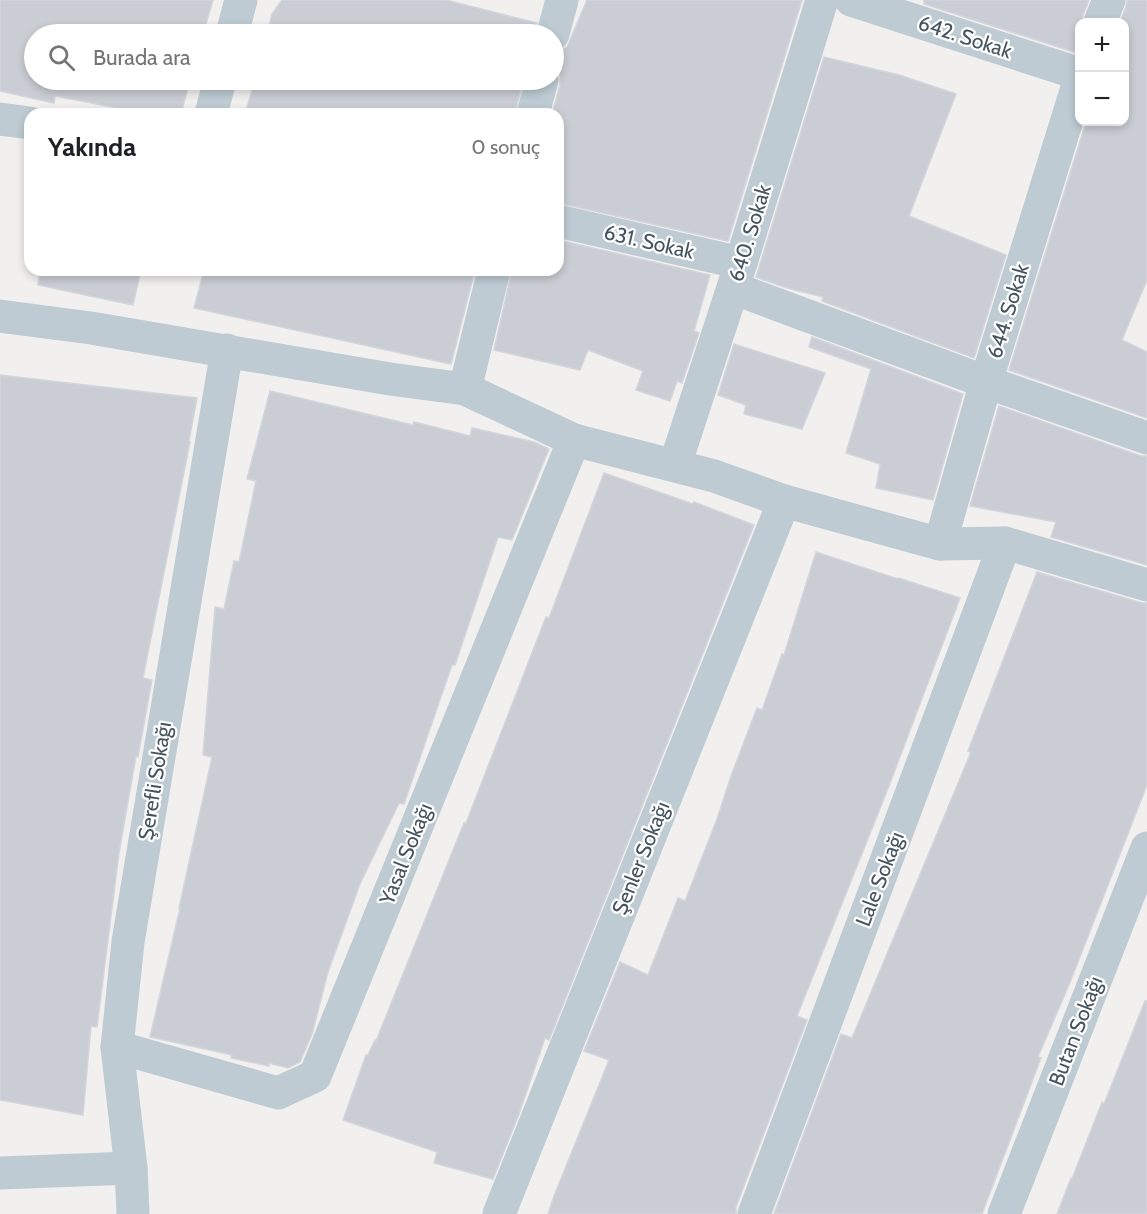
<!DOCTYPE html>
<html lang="tr">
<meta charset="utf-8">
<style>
body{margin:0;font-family:Cabin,sans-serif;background:#f2f2f2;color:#202124}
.controls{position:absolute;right:18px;top:18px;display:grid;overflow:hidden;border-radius:12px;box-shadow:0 3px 9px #0003}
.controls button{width:54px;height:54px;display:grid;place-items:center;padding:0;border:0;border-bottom:2px solid #e0e0e0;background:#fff;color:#202124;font:30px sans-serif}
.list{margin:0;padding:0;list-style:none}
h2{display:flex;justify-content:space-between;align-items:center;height:78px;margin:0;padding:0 24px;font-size:26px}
h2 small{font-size:20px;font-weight:400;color:#757577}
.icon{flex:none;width:33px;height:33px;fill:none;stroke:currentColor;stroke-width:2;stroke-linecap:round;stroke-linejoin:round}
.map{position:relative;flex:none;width:1147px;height:1214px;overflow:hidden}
.search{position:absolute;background:#fff;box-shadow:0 3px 9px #0003;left:24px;top:24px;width:540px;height:66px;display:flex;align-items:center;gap:15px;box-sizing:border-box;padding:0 21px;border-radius:33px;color:#757577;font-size:22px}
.panel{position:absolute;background:#fff;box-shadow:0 3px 9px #0003;left:24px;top:108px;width:540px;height:168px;border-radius:18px}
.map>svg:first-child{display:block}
.building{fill:#caced4;stroke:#d2d6dc;stroke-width:1.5}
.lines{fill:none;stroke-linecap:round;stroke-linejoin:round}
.minor{stroke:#becbd3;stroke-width:33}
.labels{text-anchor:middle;stroke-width:4.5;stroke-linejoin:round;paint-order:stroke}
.street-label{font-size:21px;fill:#45545f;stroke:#fff}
</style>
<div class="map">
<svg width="1147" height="1214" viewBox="0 0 1147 1214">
<rect width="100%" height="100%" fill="#f2efef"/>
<g class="building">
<path d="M 0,0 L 213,0 L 203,34 L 34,34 L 34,80 L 190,80 L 181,114 L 148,114 L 55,96 L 54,103 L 0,91 Z"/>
<path d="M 282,0 L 446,0 L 537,23 L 535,34 L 267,34 L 272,14 Z"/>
<path d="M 587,0 L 802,0 L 728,241 L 558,203 L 558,114 L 552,114 L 560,85 L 560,76 L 554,66 L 554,52 L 558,52 L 567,47 Z"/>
<path d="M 924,0 L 1089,0 L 1083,15 L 1082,22 L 1080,22 L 1080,54 L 924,4 Z"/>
<path d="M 1127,0 L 1147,0 L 1147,280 L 1122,340 L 1147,352 L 1147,418 L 1009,370 L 1086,122 L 1125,122 L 1125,22 L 1120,22 L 1126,7 Z"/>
<path d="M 824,57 L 899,75 L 956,94 L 909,216 L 1006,255 L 974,358 L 822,301 L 823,297 L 787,288 L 756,277 Z"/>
<path d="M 255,80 L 523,80 L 515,114 L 245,114 Z"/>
<path d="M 558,240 L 710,275 L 694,331 L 699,333 L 682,383 L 677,381 L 670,401 L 636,390 L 643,371 L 588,350 L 580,370 L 494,350 L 512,270 L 558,270 Z"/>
<path d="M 40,270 L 141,270 L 133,305 L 38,285 Z"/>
<path d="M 204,270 L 475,270 L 451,364 L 194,308 Z"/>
<path d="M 812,337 L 963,394 L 933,500 L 876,488 L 880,464 L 846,453 L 871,369 L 809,347 Z"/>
<path d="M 734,344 L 825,373 L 802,429 L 744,414 L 746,405 L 718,395 Z"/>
<path d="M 0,375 L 197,398 L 189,441 L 190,442 L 143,678 L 152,680 L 138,757 L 136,756 L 119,853 L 97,1027 L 91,1026 L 83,1115 L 0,1100 Z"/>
<path d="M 270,391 L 413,425 L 414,422 L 470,436 L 472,428 L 534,442 L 549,449 L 512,540 L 498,537 L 455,665 L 452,665 L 404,804 L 399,803 L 360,884 L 328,972 L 312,1034 L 300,1062 L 288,1068 L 269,1063 L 269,1066 L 231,1058 L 232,1055 L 150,1037 L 180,908 L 179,908 L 212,757 L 203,755 L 215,607 L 224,609 L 234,561 L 239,562 L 256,481 L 247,479 Z"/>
<path d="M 999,406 L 1141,456 L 1147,456 L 1147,565 L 1051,537 L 1056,522 L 970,506 Z"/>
<path d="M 604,473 L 693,504 L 694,502 L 754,525 L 549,1040 L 545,1038 L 519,1114 L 493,1179 L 434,1163 L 437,1152 L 343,1120 L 366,1055 L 368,1055 L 375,1040 L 376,1041 L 464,823 L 466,823 L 546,617 L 549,618 Z"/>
<path d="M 816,552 L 898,579 L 899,578 L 960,598 L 889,786 L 797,1016 L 807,1020 L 736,1207 L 736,1214 L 548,1214 L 554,1196 L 609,1060 L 584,1051 L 620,962 L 648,975 L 678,898 L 685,901 L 717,819 L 731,776 L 757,708 L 762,710 L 782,654 L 784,655 Z"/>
<path d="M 1037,572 L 1142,603 L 1147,603 L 1147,785 L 1071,980 L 1038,1057 L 1041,1058 L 982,1214 L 774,1214 L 841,1034 L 852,1038 L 971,752 L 968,751 Z"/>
<path d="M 1145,1001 L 1147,1001 L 1147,1214 L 1057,1214 L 1071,1178 L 1072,1179 L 1102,1102 L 1104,1104 Z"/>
</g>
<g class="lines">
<g class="minor">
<path d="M 851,0 L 1080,74"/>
<path d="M 1100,22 L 1109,0"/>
<path d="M 232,34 L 241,0"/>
<path d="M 553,34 L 562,0"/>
<path d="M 211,114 L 220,80"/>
<path d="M 533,114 L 542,80"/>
<path d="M 0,119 L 30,123"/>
<path d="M 558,221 L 741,263"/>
<path d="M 733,288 L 986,382 L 1147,438"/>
<path d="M 0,316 L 91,328 L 390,379 L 465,389 L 574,440 L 714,476 L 784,501 L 940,544 L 1005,543 L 1147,585"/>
<path d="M 465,389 L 494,270"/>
<path d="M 675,465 L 741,263 L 822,0"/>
<path d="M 940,544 L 986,382 L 1080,78"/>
<path d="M 117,1047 L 278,1093 L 315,1076 L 574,440"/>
<path d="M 0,1173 L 131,1168"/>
<path d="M 133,1214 L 131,1168 L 117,1047 L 128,942 L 227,350"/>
<path d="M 499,1214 L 784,501"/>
<path d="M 754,1214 L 1005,543"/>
<path d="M 1004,1214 L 1147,848"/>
</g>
</g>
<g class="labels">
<g class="street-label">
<text transform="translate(965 37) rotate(18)" y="7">642. Sokak</text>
<text transform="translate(750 233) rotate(-73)" y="7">640. Sokak</text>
<text transform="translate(649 242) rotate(13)" y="7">631. Sokak</text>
<text transform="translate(1008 311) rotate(-73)" y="7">644. Sokak</text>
<text transform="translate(155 781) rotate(-81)" y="7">Şerefli Sokağı</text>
<text transform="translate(406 854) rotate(-68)" y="7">Yasal Sokağı</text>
<text transform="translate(641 858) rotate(-68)" y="7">Şenler Sokağı</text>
<text transform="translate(880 879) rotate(-69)" y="7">Lale Sokağı</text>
<text transform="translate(1076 1031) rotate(-69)" y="7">Butan Sokağı</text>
</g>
</g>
</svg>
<div class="controls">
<button>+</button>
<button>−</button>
</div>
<div class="search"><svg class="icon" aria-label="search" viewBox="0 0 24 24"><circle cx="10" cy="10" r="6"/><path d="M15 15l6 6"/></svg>Burada ara</div>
<section class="panel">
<h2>Yakında<small>0 sonuç</small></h2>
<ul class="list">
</ul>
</section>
</div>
